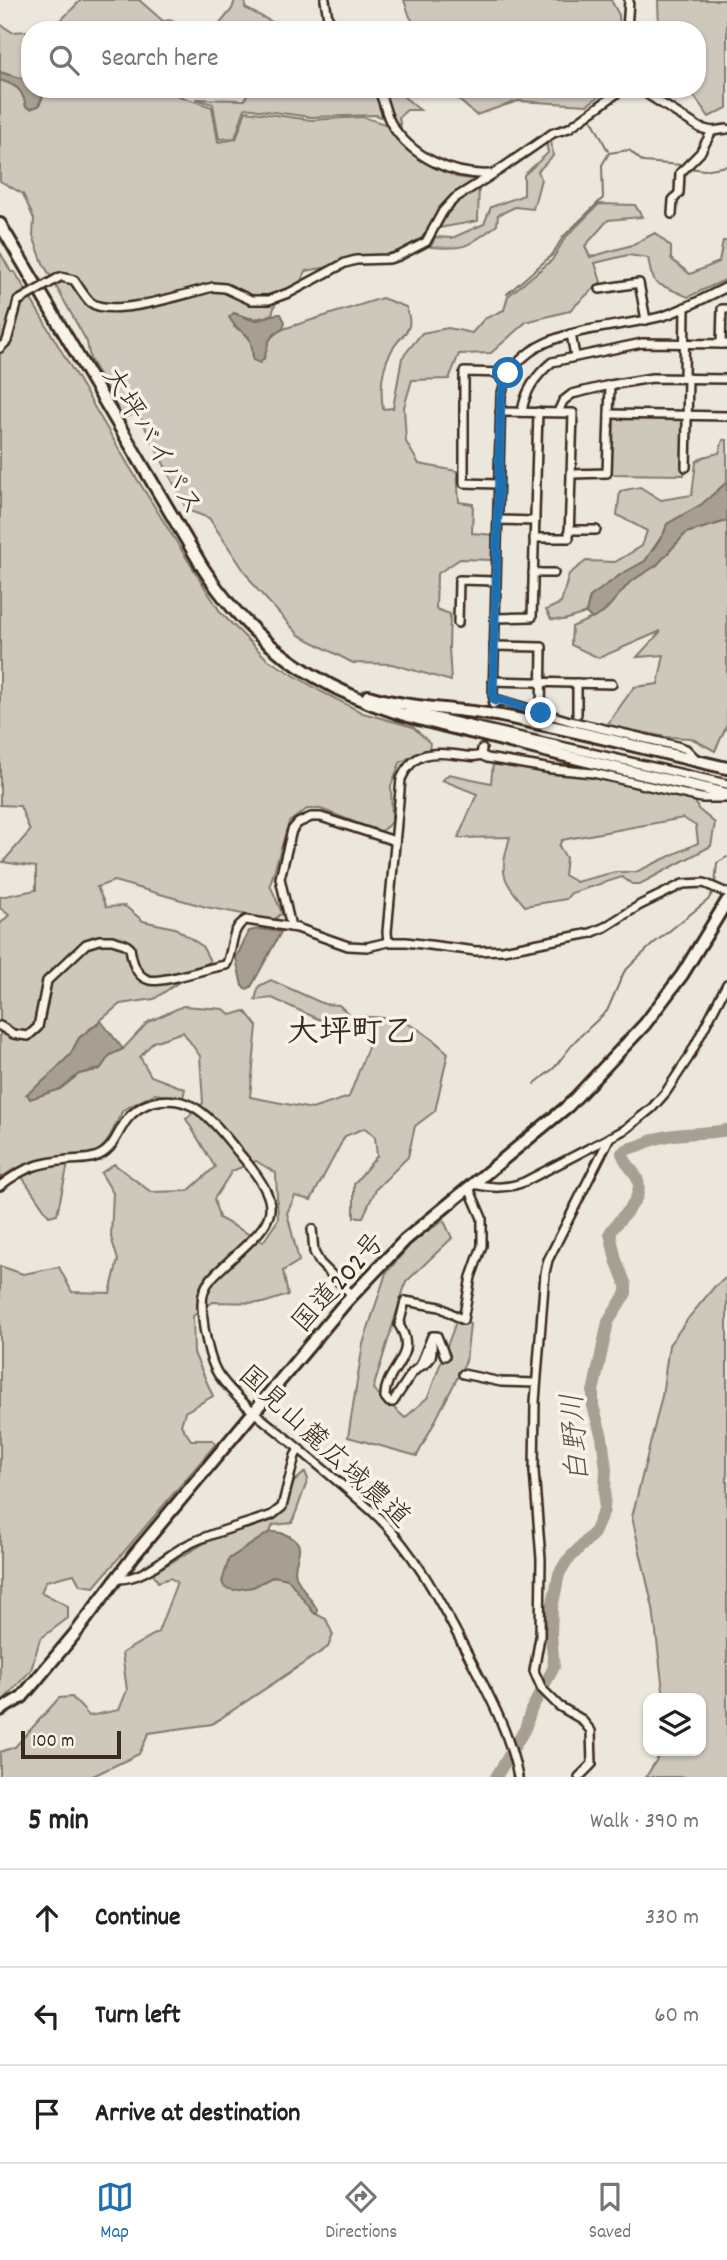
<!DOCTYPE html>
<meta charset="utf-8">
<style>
body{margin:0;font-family:Dekko,"Klee One",sans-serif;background:#f2f2f2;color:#222}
.controls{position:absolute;right:21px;bottom:21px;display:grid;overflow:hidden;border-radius:14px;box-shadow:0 2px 5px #0004}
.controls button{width:63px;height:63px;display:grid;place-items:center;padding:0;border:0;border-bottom:2px solid #e0e0e0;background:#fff;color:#222;font:35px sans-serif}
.scale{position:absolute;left:21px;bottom:18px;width:100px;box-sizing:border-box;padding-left:7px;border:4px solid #3b2a1e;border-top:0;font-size:19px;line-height:24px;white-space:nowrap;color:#3b2a1e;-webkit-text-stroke:5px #f7f3e8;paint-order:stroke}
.stop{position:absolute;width:21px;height:21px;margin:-16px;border:5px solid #1f6fb2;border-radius:50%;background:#fff}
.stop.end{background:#1f6fb2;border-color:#fff;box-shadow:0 2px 7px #0008}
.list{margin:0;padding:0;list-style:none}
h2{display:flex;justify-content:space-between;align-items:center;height:91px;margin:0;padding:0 28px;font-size:30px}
h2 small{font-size:23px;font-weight:400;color:#767676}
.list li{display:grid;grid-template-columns:46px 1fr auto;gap:21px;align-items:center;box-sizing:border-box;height:98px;padding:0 28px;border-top:2px solid #e0e0e0}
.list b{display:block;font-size:26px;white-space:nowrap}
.list em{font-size:23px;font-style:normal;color:#767676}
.icon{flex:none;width:38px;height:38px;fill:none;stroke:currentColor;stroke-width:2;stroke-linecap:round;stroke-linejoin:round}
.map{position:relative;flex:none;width:727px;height:1777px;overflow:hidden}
.search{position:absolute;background:#fff;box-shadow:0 2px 5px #0004;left:21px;right:21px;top:21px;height:77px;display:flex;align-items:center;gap:18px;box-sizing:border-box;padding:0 24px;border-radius:28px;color:#767676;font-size:26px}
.sheet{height:385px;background:#fff}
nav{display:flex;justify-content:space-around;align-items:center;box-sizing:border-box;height:98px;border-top:2px solid #e0e0e0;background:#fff;font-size:19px;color:#767676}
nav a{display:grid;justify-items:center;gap:4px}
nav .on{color:#1f6fb2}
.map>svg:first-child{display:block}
.green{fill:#cec8bc;stroke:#84796d;stroke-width:2;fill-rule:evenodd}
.water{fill:#a89f93;stroke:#7c7064;stroke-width:2}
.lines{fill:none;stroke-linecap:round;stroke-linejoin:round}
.stream{stroke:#7c7064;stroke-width:2}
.river{stroke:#a89f93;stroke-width:12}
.minor-tunnel{stroke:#c9c1b6;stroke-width:7;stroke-dasharray:7 3.5;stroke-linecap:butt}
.minor-casing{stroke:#3b2a1e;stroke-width:12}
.highway-casing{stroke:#3b2a1e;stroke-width:16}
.minor{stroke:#f7f3e8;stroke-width:7}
.highway{stroke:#f7f3e8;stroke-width:10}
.minor-bridge-casing{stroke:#3b2a1e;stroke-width:12;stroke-linecap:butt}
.minor-bridge{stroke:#f7f3e8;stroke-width:7}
.route{stroke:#1f6fb2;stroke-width:9}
.labels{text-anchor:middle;stroke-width:7;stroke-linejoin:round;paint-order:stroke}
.street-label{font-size:28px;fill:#3b2a1e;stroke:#f7f3e8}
.water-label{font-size:30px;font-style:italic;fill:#615347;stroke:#f7f3e8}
.quarter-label{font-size:32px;font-weight:bold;fill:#3b2a1e;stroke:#f7f3e8}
</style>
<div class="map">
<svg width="727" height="1777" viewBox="0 0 727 1777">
<rect width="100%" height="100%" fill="#ece7dc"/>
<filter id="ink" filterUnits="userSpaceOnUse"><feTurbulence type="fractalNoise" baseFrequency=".0143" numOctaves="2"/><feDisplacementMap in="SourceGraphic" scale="14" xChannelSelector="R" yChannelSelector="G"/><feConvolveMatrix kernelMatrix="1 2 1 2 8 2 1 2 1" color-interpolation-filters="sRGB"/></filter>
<g filter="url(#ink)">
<g class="green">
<path d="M 81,0 L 139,0 L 163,21 L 172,20 L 182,30 L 51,30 Z"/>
<path d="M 235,0 L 246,0 L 245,8 L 280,26 L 281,30 L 215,30 L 232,9 Z"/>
<path d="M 404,0 L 611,0 L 619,15 L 620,30 L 420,30 L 410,17 Z"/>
<path d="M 658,0 L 727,0 L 727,108 L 709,117 L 689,89 L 697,89 L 697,30 L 659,30 Z"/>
<path d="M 0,24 L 12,32 L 30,31 L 30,78 L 19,78 L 0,72 Z"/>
<path d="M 0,80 C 17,85 23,90 26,107 L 39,106 L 46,89 L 158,89 L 212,107 L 218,142 L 236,139 L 246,111 L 311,120 L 363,117 L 388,125 L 396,138 L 430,162 L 456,177 L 479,180 L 478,221 L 439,228 L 390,256 L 306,271 L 298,287 L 276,302 L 272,314 C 257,321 250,319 234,313 L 234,327 C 252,336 252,340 253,360 L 264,359 C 267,344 268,336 283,329 L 382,298 L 406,307 C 416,333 402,332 392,350 C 381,368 380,389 383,409 L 393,408 L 402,358 L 422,333 L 448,328 L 472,333 L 484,319 L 504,310 L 508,296 L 552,260 L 565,238 L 599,204 L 635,205 L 642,217 L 608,220 L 585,246 L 590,257 L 632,245 L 655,233 L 671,247 L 671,259 L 690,274 L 719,262 L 723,241 L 727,241 L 727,279 L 688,297 L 656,283 L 651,273 L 648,258 L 628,255 L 595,263 L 601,282 L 569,311 L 526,322 L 491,353 L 459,354 L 449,379 L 412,380 L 404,407 L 406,442 L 419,464 L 457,471 L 459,502 L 473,504 L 472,533 L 493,535 L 491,560 L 460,559 L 437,574 L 436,609 L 450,614 L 449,648 L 451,681 L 392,664 L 353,663 L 299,635 L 255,587 L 209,518 L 187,510 L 138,413 L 123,418 L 90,359 L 87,342 L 43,263 L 33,236 L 34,219 L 23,194 L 0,181 Z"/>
<path d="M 249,89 L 398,89 L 398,92 L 420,110 L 407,110 L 399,117 L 402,135 L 390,120 L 376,115 L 311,117 L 245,108 L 235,138 L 219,139 L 213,104 L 195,99 L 245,100 Z"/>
<path d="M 466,89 L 609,89 L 587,105 L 518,101 L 476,115 L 459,100 Z"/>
<path d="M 551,139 L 553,156 L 538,171 L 541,179 L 533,209 L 515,207 L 498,215 L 497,225 C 468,246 467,250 431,247 L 435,237 L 452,238 L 484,224 L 491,207 L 524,195 L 524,175 L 548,153 L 546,142 Z"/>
<path d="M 0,252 L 11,272 L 15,272 L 129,466 L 221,613 L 267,659 L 320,691 L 363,713 L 413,727 L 430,743 L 429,750 L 419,752 L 400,763 L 391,786 L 392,822 L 380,832 L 321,809 L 307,809 L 289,822 L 270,885 L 282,913 L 274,920 L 206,907 L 114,881 L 97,887 L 106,907 L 125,906 L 143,921 L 175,928 L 202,946 L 210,961 L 154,999 L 120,1004 L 79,1038 L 70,1055 L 47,1078 L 27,1094 L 60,1089 L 79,1074 L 100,1069 L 110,1055 L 123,1049 L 148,1022 L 183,1006 L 224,1009 L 231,1015 L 245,1011 L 257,1026 L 250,1097 L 312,1109 L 349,1097 L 368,1047 L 362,1028 L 336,1027 L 272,998 L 255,1000 L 259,986 L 271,980 L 324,1004 L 339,1005 L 351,1016 C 399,1018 412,1019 448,1053 L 435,1111 L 415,1126 L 408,1157 L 376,1189 L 363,1217 L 354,1217 L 354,1184 L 377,1156 L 375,1137 L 365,1128 L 345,1136 L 311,1200 L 295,1196 L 287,1213 L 299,1261 L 283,1271 L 288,1295 L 263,1303 L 213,1302 L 193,1316 L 194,1353 L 213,1396 L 185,1412 L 181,1425 L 191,1440 L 213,1440 L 215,1445 L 94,1587 L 80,1585 L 74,1574 L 46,1581 L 41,1592 L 68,1606 L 68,1618 L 40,1639 L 31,1670 L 0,1704 L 0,1266 L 23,1274 L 59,1267 L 72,1292 L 110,1293 L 118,1260 L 111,1237 L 113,1193 L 101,1173 L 114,1164 L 151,1192 L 188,1191 L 215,1167 L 186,1119 L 203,1103 L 200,1056 L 183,1032 L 153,1042 L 140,1057 L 151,1076 L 185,1089 L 183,1098 L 154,1094 L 123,1110 L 107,1142 L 88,1162 L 68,1164 L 57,1214 L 49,1216 L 16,1168 L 0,1178 L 0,924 L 9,915 L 0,908 L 0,897 L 36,890 L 36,867 L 3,862 L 30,831 L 20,806 L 0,805 ZM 256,1161 L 276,1173 L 278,1220 L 263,1242 L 219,1218 L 214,1199 L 232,1171 Z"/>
<path d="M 612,417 L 684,417 L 684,475 L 611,474 Z"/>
<path d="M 723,440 L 727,440 L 727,482 L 702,504 L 667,524 L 664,533 L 645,561 L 620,575 L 590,597 L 586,613 L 564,620 L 551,619 L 546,610 L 561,603 L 569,574 L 586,561 L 615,562 L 642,546 L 647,531 L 617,515 L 620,491 L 640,487 L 661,500 L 692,495 L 696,462 L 703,457 L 719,453 Z"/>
<path d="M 727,521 L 727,725 L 715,751 L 691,738 L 666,737 L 607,725 L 634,687 L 658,684 L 664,655 L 637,657 L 661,631 L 599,658 L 571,645 L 572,627 L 603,613 L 630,582 L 657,565 L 686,533 Z"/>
<path d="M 493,764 L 553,773 L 596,776 L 695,800 L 698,809 L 715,823 L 711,846 L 640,884 L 632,884 L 622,877 L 571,893 L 566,899 L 525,906 C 500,877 500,873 510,837 L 458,838 L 477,794 L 442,780 L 449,774 L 491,783 ZM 683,818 L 696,826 L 698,843 L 636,872 L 615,872 L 576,882 L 564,875 L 566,858 L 559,846 L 562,840 Z"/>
<path d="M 444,1221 L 452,1238 L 406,1282 L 373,1389 L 405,1418 L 428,1397 L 456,1322 L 470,1324 L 466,1361 L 417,1456 L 348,1437 L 363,1344 L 386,1273 L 416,1238 Z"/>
<path d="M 727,1277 L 727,1777 L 646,1777 L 662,1751 L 701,1751 L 701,1698 L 664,1698 L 653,1608 L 632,1517 L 662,1396 L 669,1345 L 690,1316 L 715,1286 Z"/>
<path d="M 305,1472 L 308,1479 L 292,1523 L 273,1525 L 270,1532 L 229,1559 L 253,1587 L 274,1576 L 289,1579 L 314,1613 L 326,1619 L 333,1635 L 328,1647 L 212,1724 L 149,1733 L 139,1754 L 91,1777 L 0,1777 L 0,1752 L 15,1747 L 59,1698 L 72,1697 L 89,1716 L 119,1710 L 127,1690 L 122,1653 L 158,1632 L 177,1582 L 170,1578 L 158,1582 L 153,1573 L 217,1536 L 272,1520 L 283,1511 L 294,1482 Z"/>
</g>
<g class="water">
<path d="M 0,72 L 19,78 L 30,78 L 30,89 L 46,89 L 38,106 L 31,109 L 26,107 C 23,90 17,85 0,80 Z"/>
<path d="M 234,313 C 241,316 250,321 258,320 C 266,319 271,313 281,314 L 285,322 L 283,329 C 261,339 272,350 260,363 L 253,360 C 252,324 241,340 229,317 Z"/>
<path d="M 727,482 L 727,521 L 686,533 L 657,565 L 630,582 L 603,613 L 592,619 L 586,613 L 590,597 L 620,575 L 645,561 L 664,533 L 667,524 L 702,504 Z"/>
<path d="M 259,929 L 281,932 L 251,987 L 247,989 L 242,986 L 236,958 L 249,931 Z"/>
<path d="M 101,1021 L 123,1049 L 110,1055 L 100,1069 L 79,1074 L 60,1089 L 30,1099 L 27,1094 L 47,1078 L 70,1055 L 79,1038 Z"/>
<path d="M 270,1532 C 279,1532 283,1533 291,1537 C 309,1547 291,1560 296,1576 C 300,1587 311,1599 317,1609 L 317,1614 L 314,1613 L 288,1579 L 274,1576 L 253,1587 L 234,1590 L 225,1588 L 222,1582 L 229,1559 Z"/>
</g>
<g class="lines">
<g class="stream">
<path d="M 591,118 L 608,151"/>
<path d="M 689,168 L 704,170 L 727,166"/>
<path d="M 507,294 L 552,255 L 563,237 L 603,198 L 602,165 L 609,153 L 629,150 L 643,162 L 682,165"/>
<path d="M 715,885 L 717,863 L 727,857"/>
<path d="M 534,1084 L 554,1068 L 576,1040 L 607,1011 L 624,972 L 635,961 L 653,944 L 708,900 L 714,890"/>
</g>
<path class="river" d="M 496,1777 L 525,1729 L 531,1710 L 554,1667 L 551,1634 L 552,1608 L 559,1574 L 566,1562 L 594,1533 L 604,1510 L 606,1469 L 602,1437 L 593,1406 L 593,1392 L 608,1322 L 626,1293 L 626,1285 L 616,1260 L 610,1233 C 619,1217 644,1200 638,1181 C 635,1171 625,1164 622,1153 C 628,1147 634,1148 641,1145 C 670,1130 697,1136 727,1130"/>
<path class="minor-tunnel" d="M 482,749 L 492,704"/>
<g class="minor-casing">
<g id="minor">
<path d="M 325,0 L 328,18 L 336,30"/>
<path d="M 627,30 L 629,0"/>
<path d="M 378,89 C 384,100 385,114 392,125 C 412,157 453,176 490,174"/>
<path d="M 639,89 L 700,128 L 712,131 L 727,129"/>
<path d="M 672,214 L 673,200 L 679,193 L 680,173 L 700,153 L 712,131"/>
<path d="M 60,277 L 74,280 C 79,287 84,296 90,302 C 111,319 187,293 213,287 L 225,288 L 251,300 L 269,300 L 291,292 L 345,263 L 356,260 L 389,259 L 399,256 L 426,242 L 443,211 L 455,198 L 498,171 L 553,133 L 569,128 L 623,89"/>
<path d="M 600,289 L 639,283 L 646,320"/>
<path d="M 571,334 L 575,356"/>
<path d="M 721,344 L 722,309 L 727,309"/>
<path d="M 0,348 L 7,341 L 18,301"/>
<path d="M 684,378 L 685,307"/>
<path d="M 500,412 L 573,413 L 569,538 L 534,538"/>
<path d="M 522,412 C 525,391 535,376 552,362 L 642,343 L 727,344"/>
<path d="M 558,412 L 563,401 L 572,394 L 610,385 L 652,378 L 727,379"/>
<path d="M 609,414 L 727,416"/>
<path d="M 686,467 L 688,378"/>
<path d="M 572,474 L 607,473 L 610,385"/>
<path d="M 498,484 L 464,483 L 464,372 L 508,373"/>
<path d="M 498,520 L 535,521"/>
<path d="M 569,530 L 596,530"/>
<path d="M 533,573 L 554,573"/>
<path d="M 495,618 L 532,617 L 538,412"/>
<path d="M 458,623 L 459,580 L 496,581"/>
<path d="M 494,646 L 542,647 L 541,713"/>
<path d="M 493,681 L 612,684"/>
<path d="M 495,701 L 493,696 L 501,396 C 518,324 606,332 663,316 C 685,309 706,297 727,287"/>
<path d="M 493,704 L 499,700 L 570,721 L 677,746 L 686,749 L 696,759"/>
<path d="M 408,711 L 727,784"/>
<path d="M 577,714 L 577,683"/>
<path d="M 482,749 L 481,755 L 487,758 L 552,769 L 593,773 L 701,798 L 726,798"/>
<path d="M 291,927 L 280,878 L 292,830 L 298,823 L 311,817 L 321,817 L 395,841"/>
<path d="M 388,942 L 387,932 L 401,779 C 413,752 432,751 459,755 C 467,756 474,758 481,755"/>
<path d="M 0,1026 L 13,1034 L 28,1036 L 38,1027 L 47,981 L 86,944 L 99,940 L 112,940 L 125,944 L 130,948 C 132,960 135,976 149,980 C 162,984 209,967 226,965 C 234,951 229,929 246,920 L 297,928 L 348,946 L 367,947 L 388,942 L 406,942 L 476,951 L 503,950 L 591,933 L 605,927 L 640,905 L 683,884 L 704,883 L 727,893"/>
<path d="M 474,1184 C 492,1188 506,1189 524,1182 L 626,1129 L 652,1108 L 666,1092 L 689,1057 L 727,984"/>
<path d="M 0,1186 C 24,1167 39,1163 68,1160 C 77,1159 86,1160 95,1157 C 117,1150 117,1127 132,1114 C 148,1099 173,1096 192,1106 C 213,1117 229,1142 244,1159 C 288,1212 272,1221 228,1262 C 219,1271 208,1279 204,1291 C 200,1302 203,1316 204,1328 C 207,1343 210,1361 218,1374 C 234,1397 258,1416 280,1433 C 311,1459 343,1485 373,1512 C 414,1550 440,1601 465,1649 C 487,1691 509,1730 518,1777"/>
<path d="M 312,1229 L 314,1252 L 320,1263 L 352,1295"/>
<path d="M 445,1356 L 437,1336 L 432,1336 L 420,1366 L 412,1373 L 393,1402 L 389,1402 L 385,1397 C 384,1369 420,1357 399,1325 L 405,1301 L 440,1307 L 463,1320 L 471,1277 L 482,1246 L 482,1218 L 469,1188"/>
<path d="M 421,1366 C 434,1360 432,1352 432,1338"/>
<path d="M 463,1374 L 501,1382 L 536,1383"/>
<path d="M 116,1579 C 145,1580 164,1556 189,1544 C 215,1531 245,1525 272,1515 L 282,1507 L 295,1456 L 299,1449"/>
<path d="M 579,1777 L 592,1764 L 591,1731 L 581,1719 L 559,1706 L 542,1689 L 534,1671 L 540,1637 L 541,1559 L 534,1471 L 535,1402 L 545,1273 L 548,1260 L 610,1137"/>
</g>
</g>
<g class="highway-casing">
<g id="highway">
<path d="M 0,224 L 203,568 C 249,640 313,686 395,712 C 429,723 464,730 498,739 C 574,759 651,776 727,794"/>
<path d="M 368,696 C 411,709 457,708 501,716 C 577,730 652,751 727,768"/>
<path d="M 0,1710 L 22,1697 L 38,1678 L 78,1630 L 135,1554 L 345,1303 L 405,1240 L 568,1106 L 645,1024 L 682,975 L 727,901"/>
</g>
</g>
<use href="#minor" class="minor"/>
<use href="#highway" class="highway"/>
<g class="minor-bridge-casing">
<path id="minor-bridge" d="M 18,301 L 60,277"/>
</g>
<use href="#minor-bridge" class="minor-bridge"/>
</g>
</g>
<g class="lines" filter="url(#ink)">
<path class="route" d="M 508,373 L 501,396 L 493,696 L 495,701 L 499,699 L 541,713"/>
</g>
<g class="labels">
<g class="street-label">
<text transform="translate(154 440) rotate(59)" y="10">大坪バイパス</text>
<text transform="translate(337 1281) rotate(-48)" y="10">国道202号</text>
<text transform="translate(326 1445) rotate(43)" y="10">国見山麓広域農道</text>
</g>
<g class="water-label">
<text transform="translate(574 1438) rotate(-94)" y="10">白野川</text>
</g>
<g class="quarter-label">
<text x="351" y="1041">大坪町乙</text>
</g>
</g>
</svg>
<div class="controls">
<button><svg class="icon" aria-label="layers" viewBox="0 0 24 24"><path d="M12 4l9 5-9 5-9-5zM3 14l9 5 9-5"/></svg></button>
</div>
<div class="scale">100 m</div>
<div class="stop" style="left:508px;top:373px"></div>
<div class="stop end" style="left:541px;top:713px"></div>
<div class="search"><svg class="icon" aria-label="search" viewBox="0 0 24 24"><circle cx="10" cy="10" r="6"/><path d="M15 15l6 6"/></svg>Search here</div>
</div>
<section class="sheet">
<h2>5 min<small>Walk · 390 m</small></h2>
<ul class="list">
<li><svg class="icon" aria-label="ahead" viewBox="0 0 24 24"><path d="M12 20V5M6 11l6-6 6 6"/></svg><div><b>Continue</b></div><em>330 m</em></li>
<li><svg class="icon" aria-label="left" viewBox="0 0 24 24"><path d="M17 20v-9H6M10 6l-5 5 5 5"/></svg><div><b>Turn left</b></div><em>60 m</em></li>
<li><svg class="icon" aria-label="arrive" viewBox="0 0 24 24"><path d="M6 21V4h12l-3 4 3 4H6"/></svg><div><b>Arrive at destination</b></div></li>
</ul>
</section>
<nav>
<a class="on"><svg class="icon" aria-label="map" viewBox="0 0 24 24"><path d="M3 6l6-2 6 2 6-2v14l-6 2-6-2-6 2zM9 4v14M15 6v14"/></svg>Map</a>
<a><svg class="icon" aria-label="directions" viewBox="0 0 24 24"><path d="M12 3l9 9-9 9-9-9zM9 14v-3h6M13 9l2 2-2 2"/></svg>Directions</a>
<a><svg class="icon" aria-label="saved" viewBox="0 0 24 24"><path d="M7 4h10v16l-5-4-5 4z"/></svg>Saved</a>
</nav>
